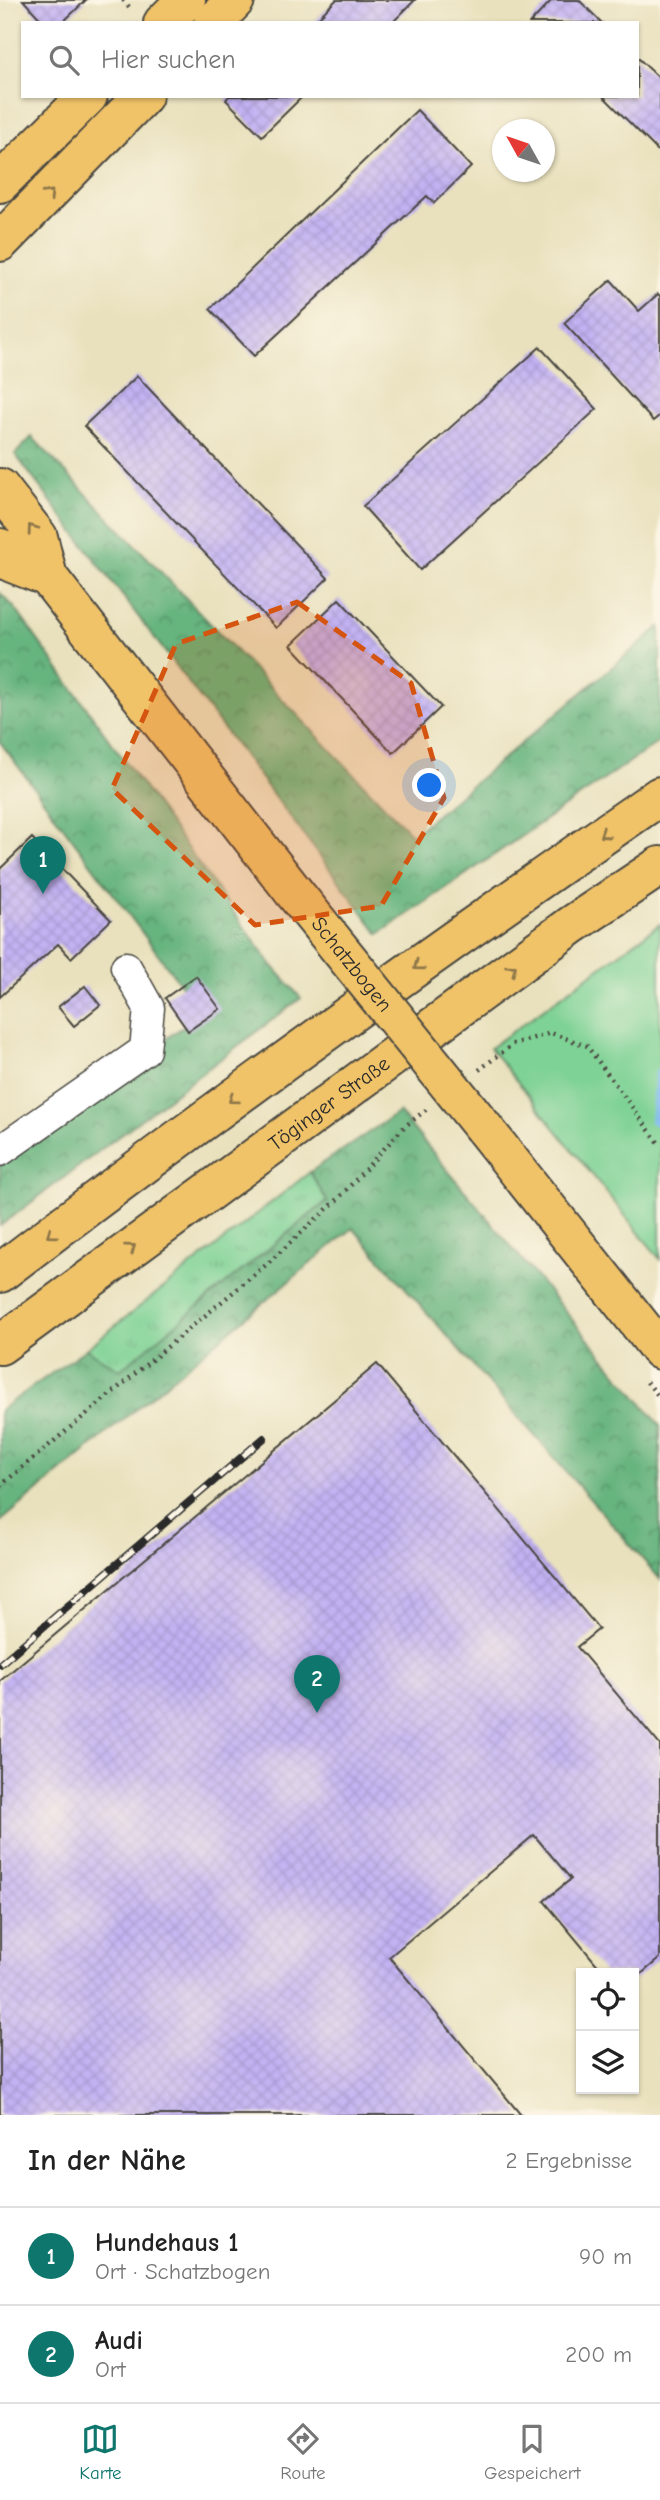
<!DOCTYPE html>
<html lang="de">
<meta charset="utf-8">
<style>
body{margin:0;font-family:"Comic Neue",sans-serif;background:#f2f2f2;color:#222}
.controls{position:absolute;right:21px;bottom:21px;display:grid;overflow:hidden;border-radius:0px;box-shadow:0 2px 5px #0004}
.controls button{width:63px;height:63px;display:grid;place-items:center;padding:0;border:0;border-bottom:2px solid #e0e0e0;background:#fff;color:#222;font:35px sans-serif}
.compass{position:absolute;left:492px;top:119px;width:63px;height:63px;border-radius:50%;background:#fff;box-shadow:0 2px 5px #0004;rotate:310deg}
.you{position:absolute;left:430px;top:786px;width:24px;height:24px;margin:-18px;border:5px solid #fff;border-radius:50%;background:#1a73e8;box-shadow:0 0 0 10px #1a73e833}
.badge{display:grid;place-items:center;width:46px;height:46px;border-radius:50%;background:#0f766e;color:#fff;font-size:23px;font-weight:700}
.pin{position:absolute;translate:-50% -58px;filter:drop-shadow(0 2px 4px #0008)}
.pin::after{content:'';position:absolute;top:37px;width:24px;height:21px;background:inherit;clip-path:polygon(0 0,100% 0,50% 100%)}
.list{margin:0;padding:0;list-style:none}
h2{display:flex;justify-content:space-between;align-items:center;height:91px;margin:0;padding:0 28px;font-size:30px}
h2 small{font-size:23px;font-weight:400;color:#767676}
.list li{display:grid;grid-template-columns:46px 1fr auto;gap:21px;align-items:center;box-sizing:border-box;height:98px;padding:0 28px;border-top:2px solid #e0e0e0}
.list b{display:block;font-size:26px;white-space:nowrap}
.list p{margin:0;font-size:23px;white-space:nowrap;color:#767676}
.list em{font-size:23px;font-style:normal;color:#767676}
.icon{flex:none;width:38px;height:38px;fill:none;stroke:currentColor;stroke-width:2;stroke-linecap:round;stroke-linejoin:round}
.map{position:relative;flex:none;width:660px;height:2115px;overflow:hidden}
.search{position:absolute;background:#fff;box-shadow:0 2px 5px #0004;left:21px;right:21px;top:21px;height:77px;display:flex;align-items:center;gap:18px;box-sizing:border-box;padding:0 24px;border-radius:0px;color:#767676;font-size:26px}
.sheet{height:287px;background:#fff}
nav{display:flex;justify-content:space-around;align-items:center;box-sizing:border-box;height:98px;border-top:2px solid #e0e0e0;background:#fff;font-size:19px;color:#767676}
nav a{display:grid;justify-items:center;gap:4px}
nav .on{color:#0f766e}
.map>svg:first-child{display:block}
.grass{fill:url(#grass-tufts);stroke:#547e60;stroke-width:2}
.forest{fill:url(#forest-crowns);stroke:#487054;stroke-width:2}
.green{fill:#7ed295;stroke:#547e60;stroke-width:2}
.lines{fill:none;stroke-linecap:round;stroke-linejoin:round}
.stream{stroke:#7ebaf0;stroke-width:10}
.building{fill:url(#building-cross-hatch)}
.minor-casing{stroke:#484641;stroke-width:33}
.major-casing{stroke:#484641;stroke-width:42}
.highway-casing{stroke:#484641;stroke-width:42}
.path{stroke:#484641;stroke-width:4.5;stroke-dasharray:2 5;stroke-linecap:butt}
.minor{stroke:#fff;stroke-width:30}
.major{stroke:#f1c369;stroke-width:38}
.highway{stroke:#f1c369;stroke-width:38}
.rail-casing{stroke:#2b2b2b;stroke-width:8}
.rail{stroke:#fcf5e5;stroke-width:5;stroke-dasharray:16;stroke-linecap:butt}
.major-bridge-casing{stroke:#484641;stroke-width:42;stroke-linecap:butt}
.major-bridge{stroke:#f1c369;stroke-width:38}
.oneway{stroke:#8e774a}
.marked{fill:#d5540f;fill-opacity:0.2;stroke:#d5540f;stroke-width:5;stroke-dasharray:14 9;stroke-linejoin:round}
.labels{text-anchor:middle;stroke-width:5;stroke-linejoin:round;paint-order:stroke}
.street-label{font-size:21px;fill:#2b2b2b;stroke:#fcf5e5}
</style>
<div class="map">
<svg width="660" height="2115" viewBox="0 0 660 2115">
<defs>
<pattern id="grass-tufts" width="24" height="20" patternUnits="userSpaceOnUse" patternTransform="scale(1.75)"><rect width="24" height="20" fill="#7ed295"/><path d="M3 7l-1-3M5 7V3M7 7l1-3M15 17l-1-3M17 17v-4M19 17l1-3" fill="none" stroke="#6db481"/></pattern>
<pattern id="forest-crowns" width="20" height="18" patternUnits="userSpaceOnUse" patternTransform="scale(1.75)"><rect width="20" height="18" fill="#66b47e"/><path d="M2 6a3 3 0 1 1 6 0M12 15a3 3 0 1 1 6 0" fill="none" stroke="#549367"/></pattern>
<pattern id="building-cross-hatch" width="8" height="8" patternUnits="userSpaceOnUse" patternTransform="scale(1.75)"><rect width="8" height="8" fill="#c3b2f3"/><path d="M0 0l8 8M0 8l8-8" fill="none" stroke="#a899d0"/></pattern>
</defs>
<rect width="100%" height="100%" fill="#fcf5e5"/>
<filter id="ink" filterUnits="userSpaceOnUse"><feTurbulence type="fractalNoise" baseFrequency=".0143" numOctaves="2"/><feDisplacementMap in="SourceGraphic" scale="14" xChannelSelector="R" yChannelSelector="G"/><feConvolveMatrix kernelMatrix="1 2 1 2 8 2 1 2 1" color-interpolation-filters="sRGB"/></filter>
<filter id="wash" filterUnits="userSpaceOnUse"><feTurbulence type="fractalNoise" baseFrequency=".00686" numOctaves="4" result="noise"/><feDisplacementMap in="SourceGraphic" scale="28" xChannelSelector="R" yChannelSelector="G"/><feGaussianBlur stdDeviation="1.57" result="paint"/><feColorMatrix in="noise" values="0 0 0 0 0 0 0 0 0 0 0 0 0 0 0 0 0 1.4 0 .05"/><feComposite in="paint" operator="in"/></filter>
<g filter="url(#wash)">
<rect width="100%" height="100%" fill="#e9e1bd"/>
<path class="grass" d="M 310,1172 L 328,1201 L 120,1371 L 86,1349 Z"/>
<g class="forest">
<path d="M 32,437 L 412,835 L 660,627 L 660,741 L 379,934 L 15,454 Z"/>
<path d="M 0,593 L 14,607 L 270,963 L 301,998 L 0,1226 L 0,1156 L 202,1013 L 0,742 Z"/>
<path d="M 399,1112 L 660,1425 L 660,1579 L 353,1228 L 0,1522 L 0,1410 L 86,1349 L 120,1370 L 327,1201 L 310,1172 Z"/>
</g>
<path class="green" d="M 660,924 L 660,1259 L 490,1048 Z"/>
<g class="lines">
<path class="stream" d="M 655,1120 L 660,1073"/>
</g>
<g id="blocks">
<g class="building">
<path d="M 23,0 L 86,0 L 62,23 L 44,23 Z"/>
<path d="M 336,0 L 415,0 L 392,23 L 313,23 Z"/>
<path d="M 552,0 L 579,0 L 602,23 L 530,23 Z"/>
<path d="M 637,57 L 660,79 L 660,153 L 603,96 L 637,96 Z"/>
<path d="M 229,96 L 303,96 L 262,136 L 226,100 Z"/>
<path d="M 417,110 L 471,167 L 434,203 L 427,196 L 254,356 L 210,309 Z"/>
<path d="M 611,280 L 639,311 L 658,294 L 660,296 L 660,415 L 653,421 L 564,323 Z"/>
<path d="M 540,347 L 597,409 L 420,570 L 363,506 Z"/>
<path d="M 137,376 L 328,578 L 276,628 L 84,426 Z"/>
<path d="M 339,599 L 441,707 L 393,753 L 291,645 Z"/>
<path d="M 32,838 L 111,920 L 71,958 L 58,944 L 0,997 L 0,869 Z"/>
<path d="M 196,976 L 220,1009 L 188,1031 L 165,998 Z"/>
<path d="M 85,986 L 100,1005 L 74,1026 L 58,1007 Z"/>
<path d="M 377,1364 L 599,1629 L 577,1647 L 660,1745 L 660,1958 L 634,1980 L 634,1973 L 604,1973 L 544,1901 L 571,1879 L 534,1835 L 389,1957 L 521,2115 L 0,2115 L 0,1681 Z"/>
</g>
</g>
</g>
<g filter="url(#ink)">
<use href="#blocks" fill-opacity="0" stroke="#484641" stroke-width="2"/>
<g class="lines">
<g class="minor-casing">
<path id="minor" d="M 0,1151 L 145,1050 L 149,1008 L 126,967"/>
</g>
<g class="major-casing">
<g id="major">
<path d="M 163,23 L 186,0"/>
<path d="M 213,23 L 235,0"/>
<path d="M 0,183 L 88,96"/>
<path d="M 0,242 L 143,96"/>
<path d="M 0,488 L 38,537 L 48,577 L 293,891"/>
<path d="M 0,548 L 12,563 L 48,577"/>
<path d="M 483,1127 L 660,1350"/>
</g>
</g>
<g class="highway-casing">
<g id="highway">
<path d="M 0,1273 C 216,1108 437,950 660,796"/>
<path id="s1" d="M 0,1345 L 572,925 L 660,866"/>
</g>
</g>
<g class="path">
<path d="M 123,0 L 132,10"/>
<path d="M 479,1070 L 513,1044 L 551,1033 L 587,1046 L 660,1145"/>
<path d="M 647,1382 L 660,1398"/>
<path d="M 0,1486 L 267,1264 L 338,1199 L 404,1127 L 427,1109"/>
</g>
<use href="#minor" class="minor"/>
<use href="#major" class="major"/>
<use href="#highway" class="highway"/>
<g class="rail-casing">
<path id="rail" d="M 0,1664 L 264,1438"/>
</g>
<use href="#rail" class="rail"/>
<g class="major-bridge-casing">
<g id="major-bridge">
<path id="s2" d="M 293,891 L 483,1127"/>
</g>
</g>
<use href="#major-bridge" class="major-bridge"/>
</g>
<defs><path id="oneway-chevron" d="M-2-3.5L2.5 0L-2 3.5" fill="none" stroke-width="1.6" stroke-linecap="round" stroke-linejoin="round" transform="scale(1.75)"/></defs>
<g class="oneway">
<use href="#oneway-chevron" transform="translate(49 194) rotate(-46)"/>
<use href="#oneway-chevron" transform="translate(32 529) rotate(-126)"/>
<use href="#oneway-chevron" transform="translate(604 834) rotate(145)"/>
<use href="#oneway-chevron" transform="translate(418 966) rotate(144)"/>
<use href="#oneway-chevron" transform="translate(512 969) rotate(-36)"/>
<use href="#oneway-chevron" transform="translate(233 1099) rotate(144)"/>
<use href="#oneway-chevron" transform="translate(51 1234) rotate(143)"/>
<use href="#oneway-chevron" transform="translate(131 1248) rotate(-36)"/>
</g>
</g>
<path class="marked" d="M 297,602 L 411,683 L 444,798 L 381,906 L 255,925 L 112,789 L 176,644 Z"/>
<g class="labels">
<g class="street-label">
<text dy="7" stroke="none"><textPath href="#s2" startOffset="94">Schatzbogen</textPath></text>
<text dy="7" stroke="none"><textPath href="#s1" startOffset="408">Töginger Straße</textPath></text>
</g>
</g>
</svg>
<div class="controls">
<button><svg class="icon" aria-label="locate" viewBox="0 0 24 24"><circle cx="12" cy="12" r="6"/><path d="M12 2v4M12 18v4M2 12h4M18 12h4"/></svg></button>
<button><svg class="icon" aria-label="layers" viewBox="0 0 24 24"><path d="M12 4l9 5-9 5-9-5zM3 14l9 5 9-5"/></svg></button>
</div>
<svg class="compass" viewBox="-18 -18 36 36"><path d="M0-13l5 13h-10z" fill="#e53935"/><path d="M0 13l5-13h-10z" fill="#767676"/></svg>
<div class="you"></div>
<div class="pin badge" style="left:43px;top:894px">1</div>
<div class="pin badge" style="left:317px;top:1713px">2</div>
<div class="search"><svg class="icon" aria-label="search" viewBox="0 0 24 24"><circle cx="10" cy="10" r="6"/><path d="M15 15l6 6"/></svg>Hier suchen</div>
</div>
<section class="sheet">
<h2>In der Nähe<small>2 Ergebnisse</small></h2>
<ul class="list">
<li><span class="badge">1</span><div><b>Hundehaus 1</b><p>Ort · Schatzbogen</p></div><em>90 m</em></li>
<li><span class="badge">2</span><div><b>Audi</b><p>Ort</p></div><em>200 m</em></li>
</ul>
</section>
<nav>
<a class="on"><svg class="icon" aria-label="map" viewBox="0 0 24 24"><path d="M3 6l6-2 6 2 6-2v14l-6 2-6-2-6 2zM9 4v14M15 6v14"/></svg>Karte</a>
<a><svg class="icon" aria-label="directions" viewBox="0 0 24 24"><path d="M12 3l9 9-9 9-9-9zM9 14v-3h6M13 9l2 2-2 2"/></svg>Route</a>
<a><svg class="icon" aria-label="saved" viewBox="0 0 24 24"><path d="M7 4h10v16l-5-4-5 4z"/></svg>Gespeichert</a>
</nav>
